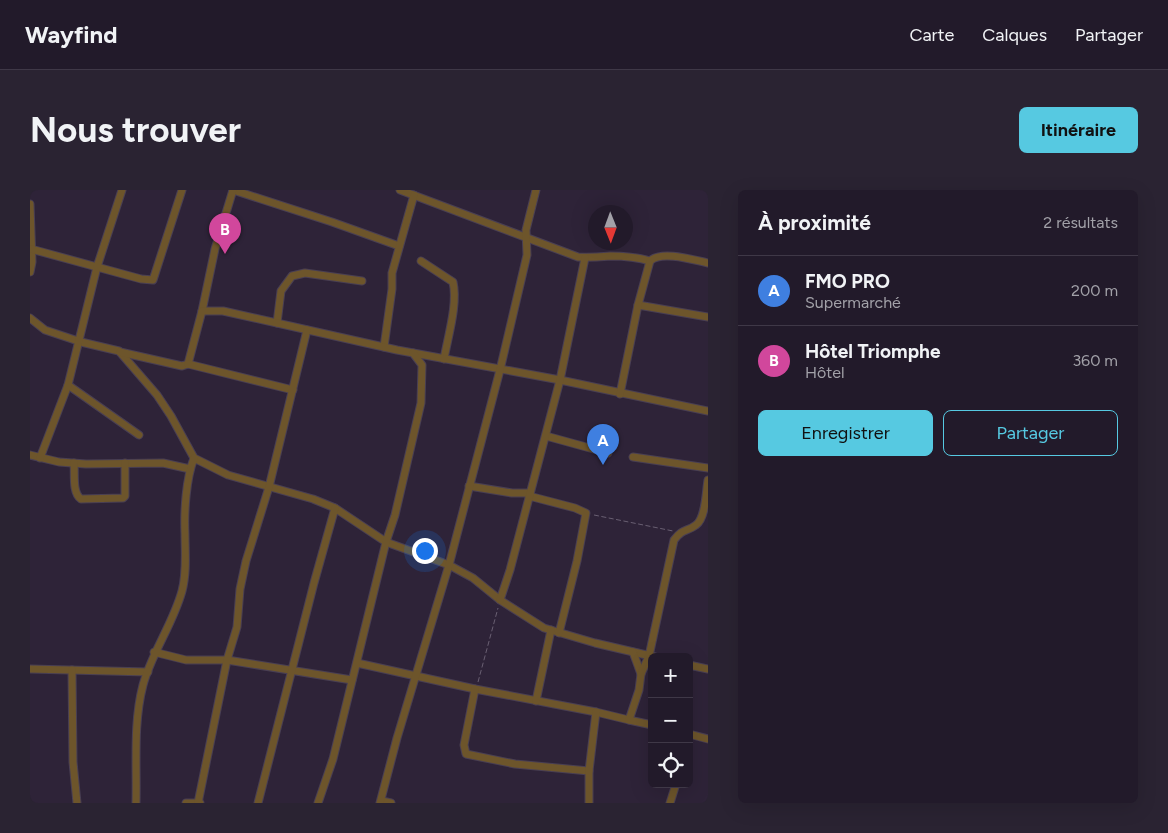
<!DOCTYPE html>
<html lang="fr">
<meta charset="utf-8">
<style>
body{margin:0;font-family:Figtree,sans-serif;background:#2a2332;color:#f1f3f6}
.controls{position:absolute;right:15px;bottom:15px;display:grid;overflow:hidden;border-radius:8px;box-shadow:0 5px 20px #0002}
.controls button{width:45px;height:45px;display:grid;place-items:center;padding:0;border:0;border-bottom:1px solid #3f3847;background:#221a2a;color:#f1f3f6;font:25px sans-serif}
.compass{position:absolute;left:558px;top:15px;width:45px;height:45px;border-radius:50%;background:#221a2a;box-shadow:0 5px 20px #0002;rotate:179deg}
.you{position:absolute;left:394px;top:360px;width:18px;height:18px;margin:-12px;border:4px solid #fff;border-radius:50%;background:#1a73e8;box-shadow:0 0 0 8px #1a73e833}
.badge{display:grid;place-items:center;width:32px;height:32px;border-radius:50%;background:#56c9e1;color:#fff;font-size:16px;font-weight:700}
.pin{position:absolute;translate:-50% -41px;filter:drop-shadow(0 1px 2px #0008)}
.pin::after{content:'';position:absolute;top:26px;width:18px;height:15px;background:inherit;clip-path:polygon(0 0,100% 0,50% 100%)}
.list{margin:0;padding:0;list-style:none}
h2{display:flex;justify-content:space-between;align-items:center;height:65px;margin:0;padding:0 20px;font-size:21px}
h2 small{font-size:16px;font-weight:400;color:#a2a1a8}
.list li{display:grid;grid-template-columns:32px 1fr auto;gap:15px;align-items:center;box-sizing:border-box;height:70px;padding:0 20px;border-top:1px solid #3f3847}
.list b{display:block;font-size:19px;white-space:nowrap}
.list p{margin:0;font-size:16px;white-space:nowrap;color:#a2a1a8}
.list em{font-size:16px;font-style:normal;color:#a2a1a8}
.actions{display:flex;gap:10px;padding:15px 20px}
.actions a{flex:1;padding:11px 0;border:1px solid #56c9e1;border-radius:8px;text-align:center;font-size:18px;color:#56c9e1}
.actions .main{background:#56c9e1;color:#111}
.icon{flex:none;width:28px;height:28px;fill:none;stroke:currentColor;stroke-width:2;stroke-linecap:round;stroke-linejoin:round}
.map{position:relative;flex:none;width:678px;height:613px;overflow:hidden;border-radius:8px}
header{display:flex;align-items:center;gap:30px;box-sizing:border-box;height:70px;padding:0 25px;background:#221a2a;border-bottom:1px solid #3f3847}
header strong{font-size:24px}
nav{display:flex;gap:28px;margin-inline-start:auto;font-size:18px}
.intro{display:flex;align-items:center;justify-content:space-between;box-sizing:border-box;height:120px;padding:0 30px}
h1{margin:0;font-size:35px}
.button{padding:12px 22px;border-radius:8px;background:#56c9e1;color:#111;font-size:18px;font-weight:700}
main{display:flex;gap:30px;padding:0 30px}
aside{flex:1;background:#221a2a;border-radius:8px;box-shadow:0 5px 20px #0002}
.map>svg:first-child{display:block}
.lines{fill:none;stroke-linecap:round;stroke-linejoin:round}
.minor-casing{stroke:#493f53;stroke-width:9}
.path{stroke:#695f72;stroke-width:1;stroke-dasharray:5 2.5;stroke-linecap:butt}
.minor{stroke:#6d552b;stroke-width:7}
</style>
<header>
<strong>Wayfind</strong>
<nav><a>Carte</a><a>Calques</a><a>Partager</a></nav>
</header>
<div class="intro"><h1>Nous trouver</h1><a class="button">Itinéraire</a></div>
<main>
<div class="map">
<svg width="678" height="613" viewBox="0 0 678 613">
<rect width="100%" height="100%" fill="#2e2338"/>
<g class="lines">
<g class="minor-casing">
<g id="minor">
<path d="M 203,0 L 302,32 L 369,56"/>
<path d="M 370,0 L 548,67 C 560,68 569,67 580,66 C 594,66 607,67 620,71"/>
<path d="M 0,14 L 2,72 L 0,82"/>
<path d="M 1,59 L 111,89 L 123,90 L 152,0"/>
<path d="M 391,71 L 423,92 C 428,114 418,146 414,169"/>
<path d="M 608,115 L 678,127"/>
<path d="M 172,121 L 185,59 L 203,0"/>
<path d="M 0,128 L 15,140 L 51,152 L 89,161 L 127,205 L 141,226 L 164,268 L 198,285 L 283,309 L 305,318 L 356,352 L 419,375 L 443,388 L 470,410 L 514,438 L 565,453 L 625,467"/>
<path d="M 247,133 L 251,101 L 262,86 L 275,83 L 332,91"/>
<path d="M 354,157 L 362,99 L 362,83 L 384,5"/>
<path d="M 90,162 L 152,176 L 158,174 L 172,121 L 193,121 L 367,160 L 530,190 L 678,221"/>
<path d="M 158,174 L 263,200"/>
<path d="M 38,195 L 109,245"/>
<path d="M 590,204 L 608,115 L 620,71 C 631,60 664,70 678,73"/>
<path d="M 516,246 L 578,263"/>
<path d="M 0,265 L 29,272 L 56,274 L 133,273 L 160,279"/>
<path d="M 603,267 L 678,278"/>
<path d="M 10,268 L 38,195 L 67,77 L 92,0"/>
<path d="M 44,273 C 45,284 42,303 51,309 L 93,308 L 95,306 L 95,273"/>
<path d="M 439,296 L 482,303 L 500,303"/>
<path d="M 499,306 L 545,318 L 556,323 L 547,371 L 529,443"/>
<path d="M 470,410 L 480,380 L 530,190 L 555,68"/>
<path d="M 124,462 L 156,470 L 197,470 L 322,490"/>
<path d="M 603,462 L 611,484"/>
<path d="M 327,473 L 445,499 L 566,522 L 599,530"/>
<path d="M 659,475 L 678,479"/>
<path d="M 0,479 L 118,482"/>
<path d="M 42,480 L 43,572 L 47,613"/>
<path d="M 445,499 L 434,555 L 436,564 L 485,574 L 559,581"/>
<path d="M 506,511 L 521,440"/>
<path d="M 622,535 L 599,530 L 609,500 L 611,484 L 619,466 L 644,350 C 653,338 657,342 666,335 C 676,328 676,301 678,290"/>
<path d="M 659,544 L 678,549"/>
<path d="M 352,611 L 361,613"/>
<path d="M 106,613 C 107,575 103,533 113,495 C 122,462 143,434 152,401 C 157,383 155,362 155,344 C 154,321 156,289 164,268"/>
<path d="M 156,613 L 170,613"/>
<path d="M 168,613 L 197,470 L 207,437 L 210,399 L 216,371 L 239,297 L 277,140"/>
<path d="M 228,613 L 284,393 L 305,318"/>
<path d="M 288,613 L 303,569 L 356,352 L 365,325 L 391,213 L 392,175 L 383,163"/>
<path d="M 350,613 L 367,548 L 419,375 L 470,180 L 497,65 L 496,40 L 506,0"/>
<path d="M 559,613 L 559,581 L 566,522"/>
<path d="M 640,613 L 646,594"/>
</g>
</g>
<g class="path">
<path d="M 564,325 L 643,341"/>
<path d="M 448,492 L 468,418"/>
</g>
<use href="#minor" class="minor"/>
</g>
</svg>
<div class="controls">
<button>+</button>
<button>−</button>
<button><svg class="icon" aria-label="locate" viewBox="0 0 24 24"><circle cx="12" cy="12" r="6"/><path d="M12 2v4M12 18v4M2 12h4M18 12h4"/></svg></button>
</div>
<svg class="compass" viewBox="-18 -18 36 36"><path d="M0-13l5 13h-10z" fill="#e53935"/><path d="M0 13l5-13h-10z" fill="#a2a1a8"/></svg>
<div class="you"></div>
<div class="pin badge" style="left:573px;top:275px;background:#3f7fe0">A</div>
<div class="pin badge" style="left:195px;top:64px;background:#d1479c">B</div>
</div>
<aside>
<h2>À proximité<small>2 résultats</small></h2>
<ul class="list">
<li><span class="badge" style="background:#3f7fe0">A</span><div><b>FMO PRO</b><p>Supermarché</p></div><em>200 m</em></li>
<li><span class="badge" style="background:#d1479c">B</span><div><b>Hôtel Triomphe</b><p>Hôtel</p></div><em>360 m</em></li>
</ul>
<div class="actions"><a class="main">Enregistrer</a><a>Partager</a></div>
</aside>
</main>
